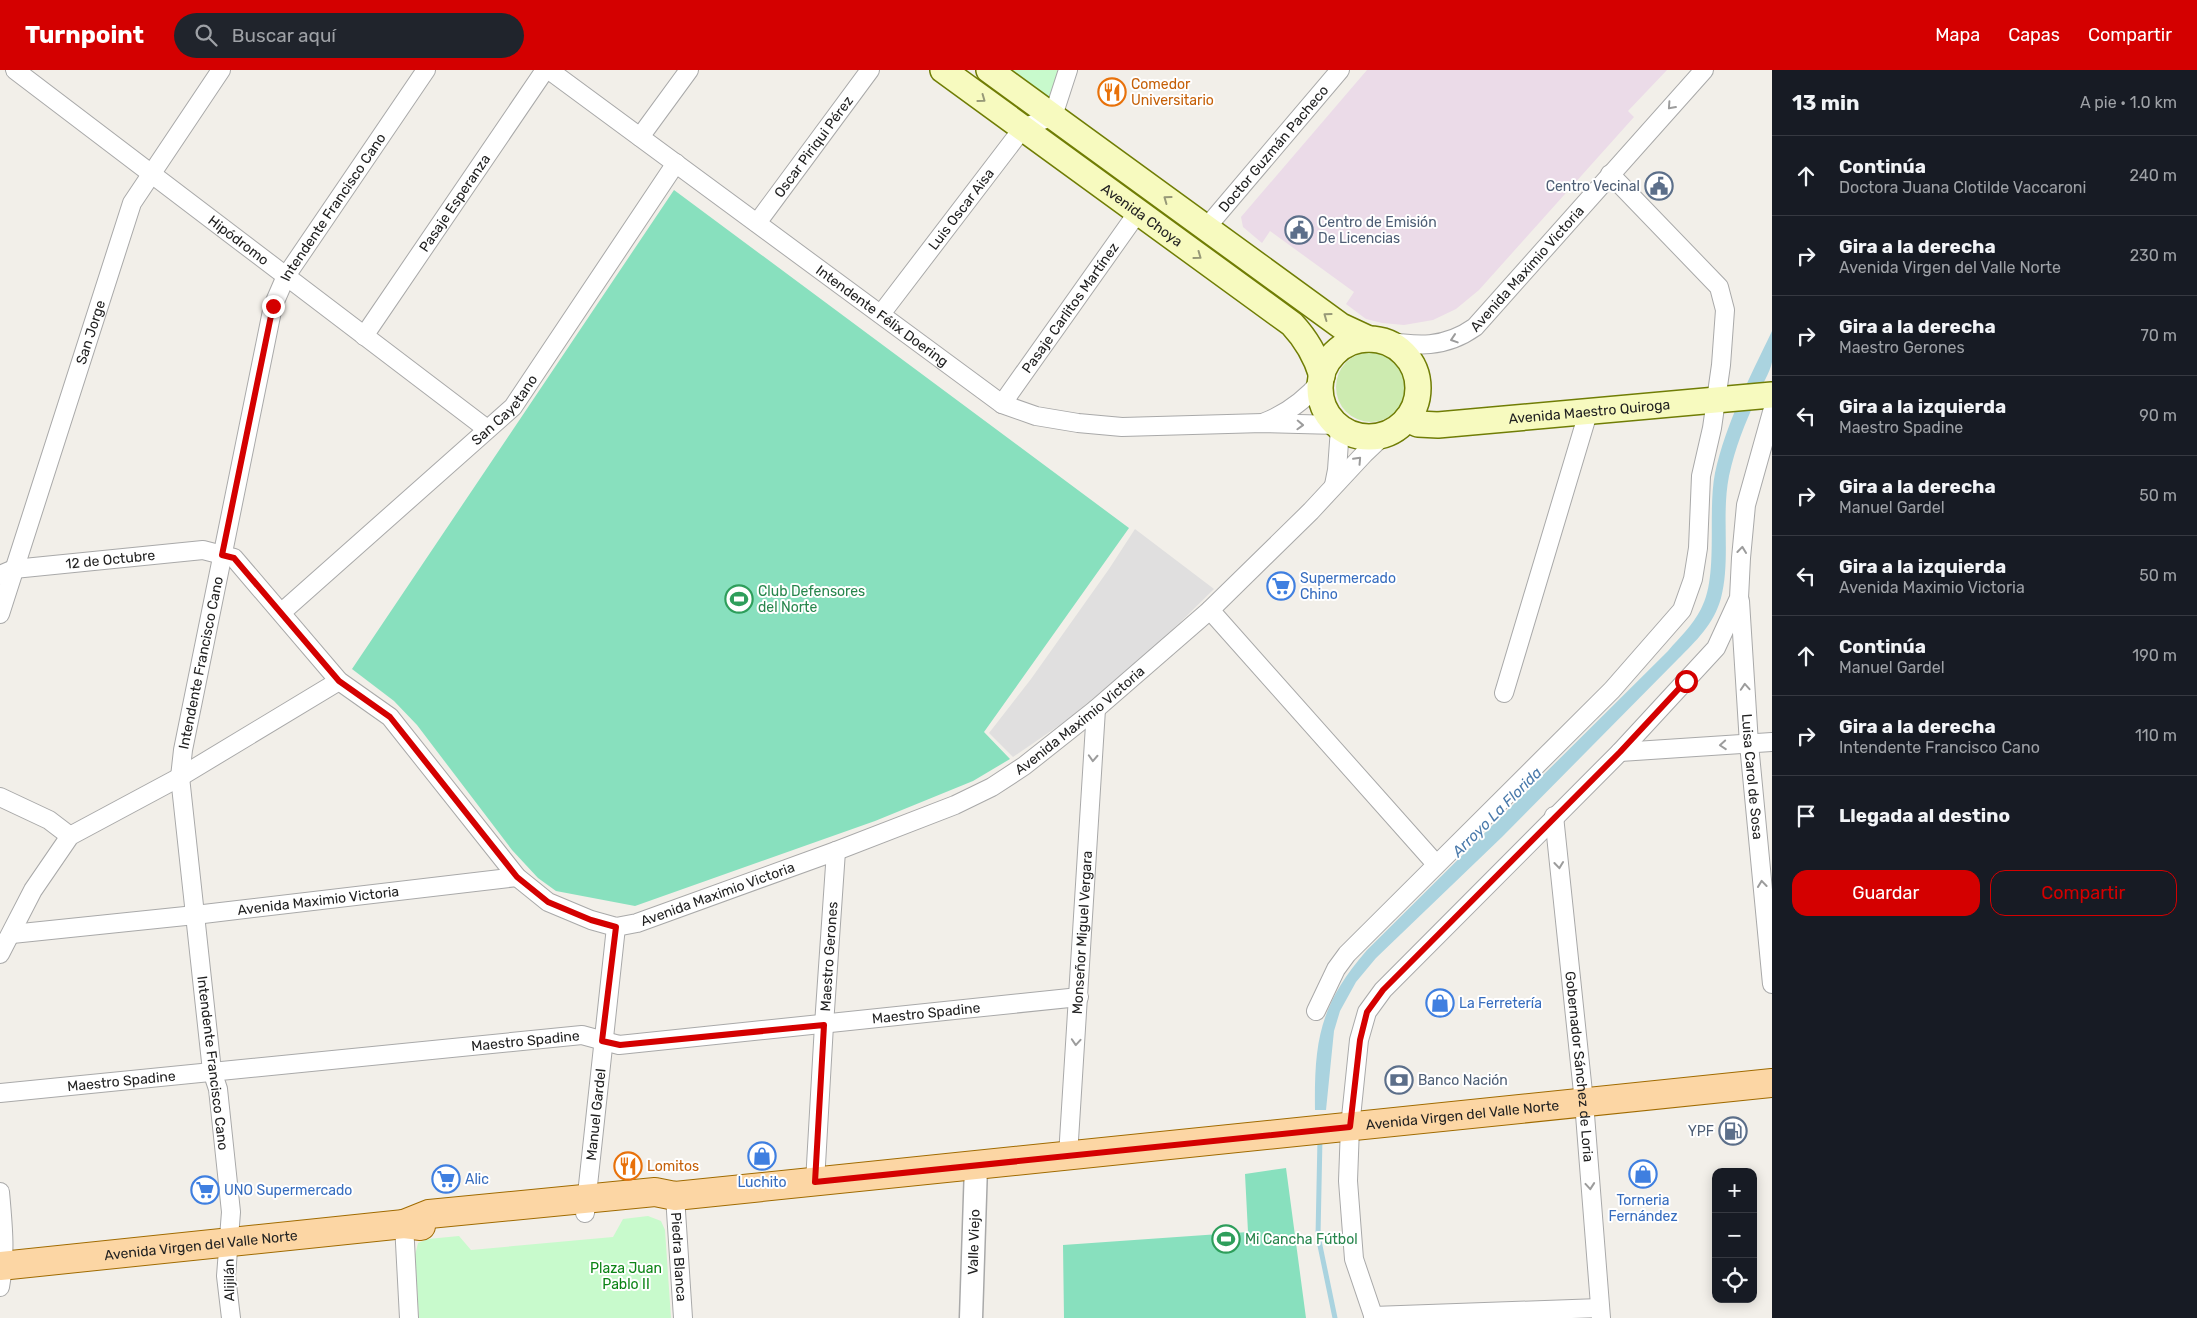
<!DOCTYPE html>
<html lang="es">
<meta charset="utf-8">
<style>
body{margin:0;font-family:Rubik,sans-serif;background:#20242c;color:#f1f3f6}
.controls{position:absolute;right:15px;bottom:15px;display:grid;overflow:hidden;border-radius:10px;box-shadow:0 2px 12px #0003}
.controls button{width:45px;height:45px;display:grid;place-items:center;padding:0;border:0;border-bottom:1px solid #363941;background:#171b24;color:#f1f3f6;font:25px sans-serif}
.stop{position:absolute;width:15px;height:15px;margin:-11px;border:4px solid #d40000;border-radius:50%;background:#fff}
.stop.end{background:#d40000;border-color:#fff;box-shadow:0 1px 5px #0008}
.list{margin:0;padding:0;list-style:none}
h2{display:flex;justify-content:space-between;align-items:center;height:65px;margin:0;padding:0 20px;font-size:21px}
h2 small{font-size:16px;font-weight:400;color:#9ea1a6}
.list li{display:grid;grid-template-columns:32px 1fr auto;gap:15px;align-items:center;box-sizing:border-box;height:80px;padding:0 20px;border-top:1px solid #363941}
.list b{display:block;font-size:19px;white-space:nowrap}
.list p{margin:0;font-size:16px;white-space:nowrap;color:#9ea1a6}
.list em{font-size:16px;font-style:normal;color:#9ea1a6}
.actions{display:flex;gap:10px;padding:15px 20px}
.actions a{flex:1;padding:11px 0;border:1px solid #d40000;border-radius:15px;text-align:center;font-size:18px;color:#d40000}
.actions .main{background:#d40000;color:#fff}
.icon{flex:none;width:28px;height:28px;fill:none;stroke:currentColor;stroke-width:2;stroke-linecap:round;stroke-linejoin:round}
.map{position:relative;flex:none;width:1772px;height:1248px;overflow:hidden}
header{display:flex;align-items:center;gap:30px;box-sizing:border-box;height:70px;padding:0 25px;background:#d40000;color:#fff}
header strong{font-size:24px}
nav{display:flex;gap:28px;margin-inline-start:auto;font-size:18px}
.search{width:350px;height:45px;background:#20242c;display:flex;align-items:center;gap:12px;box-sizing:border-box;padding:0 18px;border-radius:28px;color:#9ea1a6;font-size:19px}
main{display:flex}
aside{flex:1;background:#171b24}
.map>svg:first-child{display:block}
.residential{fill:#e0dfdf}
.industrial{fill:#ebdbe8}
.grass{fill:#cdebb0}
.park{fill:#c8facc}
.pitch{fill:#88e0be}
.water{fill:#aad3df}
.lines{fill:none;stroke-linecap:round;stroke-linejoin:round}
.stream{stroke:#aad3df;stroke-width:5}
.minor-casing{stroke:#a9a9a9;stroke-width:20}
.tertiary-casing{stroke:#a9a9a9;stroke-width:25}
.secondary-casing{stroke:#707d05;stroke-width:28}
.primary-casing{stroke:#a06b00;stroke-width:30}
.minor{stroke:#fff;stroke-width:18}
.tertiary{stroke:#fff;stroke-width:22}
.secondary{stroke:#f7fabf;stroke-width:25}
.primary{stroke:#fcd6a4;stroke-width:28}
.oneway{stroke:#979978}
.oneway2{stroke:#9c9c9c}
.route{stroke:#d40000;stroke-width:6}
.labels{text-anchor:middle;stroke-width:4;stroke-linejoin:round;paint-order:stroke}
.food-label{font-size:14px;fill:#c56008;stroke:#fff;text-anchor:start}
.street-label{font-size:14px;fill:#222;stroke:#fff}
.service-label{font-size:14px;fill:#4e5e75;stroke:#fff;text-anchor:end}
.shop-label{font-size:14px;fill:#366cbe;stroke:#fff;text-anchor:start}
.leisure-label{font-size:14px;fill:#27864d;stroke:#fff;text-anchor:start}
.park-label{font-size:14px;fill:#0c8416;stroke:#fff}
.water-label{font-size:15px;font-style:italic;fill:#4a7aab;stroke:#fff}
</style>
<header>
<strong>Turnpoint</strong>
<div class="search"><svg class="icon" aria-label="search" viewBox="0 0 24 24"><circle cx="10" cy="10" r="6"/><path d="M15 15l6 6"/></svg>Buscar aquí</div>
<nav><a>Mapa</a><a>Capas</a><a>Compartir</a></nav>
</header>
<main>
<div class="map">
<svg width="1772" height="1248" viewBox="0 0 1772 1248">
<rect width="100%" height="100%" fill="#f2efe9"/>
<path class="residential" d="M 1135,459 L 1214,519 L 1153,579 L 1067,650 L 1013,687 L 989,663 L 1031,609 L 1109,499 Z"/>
<path class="industrial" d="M 1367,0 L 1667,0 L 1628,41 L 1634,47 L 1479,220 L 1456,239 L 1433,250 L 1404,255 L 1382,253 L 1366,249 L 1346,234 L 1354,222 L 1270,161 L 1262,173 L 1243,157 L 1241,147 Z"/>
<circle class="grass" cx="1371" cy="317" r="35"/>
<g class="park">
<path d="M 1005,0 L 1061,0 L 1054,20 L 1049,26 L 1039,25 Z"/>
<path d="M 648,1146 L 661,1151 L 665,1160 L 671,1248 L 419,1248 L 415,1185 L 418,1173 L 428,1169 L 459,1166 L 471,1180 L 613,1167 L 623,1149 Z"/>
</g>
<g class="pitch">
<path d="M 674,120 L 1129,458 L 984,662 L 1010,689 L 973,711 L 875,751 L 635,836 L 556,821 L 538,808 L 512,780 L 417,655 L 394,631 L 352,599 Z"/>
<path d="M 1286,1098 L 1306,1248 L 1064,1248 L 1063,1175 L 1248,1162 L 1245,1104 Z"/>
</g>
<path class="water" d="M 1772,261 C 1772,271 1772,282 1772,292 C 1770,303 1761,316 1757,327 C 1745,353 1735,378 1729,406 C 1721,446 1731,489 1721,528 C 1714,554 1696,571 1678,589 L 1502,767 L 1376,888 L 1356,912 L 1340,941 L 1334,961 L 1326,1040 L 1315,1040 C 1314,970 1320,934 1367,880 L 1668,581 C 1679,568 1693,555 1701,539 C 1719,506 1707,444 1715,403 C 1726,353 1750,307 1772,261 Z"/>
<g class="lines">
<path class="stream" d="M 1320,1068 L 1318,1166 L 1335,1248"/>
<g class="minor-casing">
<g id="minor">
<path id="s1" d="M 15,0 L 487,359"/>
<path id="s2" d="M 549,0 L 1002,334 L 1036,346 L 1078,353 L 1122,357 L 1263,353 L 1337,355"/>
<path d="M 640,67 L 689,0"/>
<path id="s3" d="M 757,153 L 870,0"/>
<path id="s4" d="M 1206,158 L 1340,0"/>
<path id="s5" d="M 881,244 L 1023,58 L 1053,46 L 1068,0"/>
<path id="s6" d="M 364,266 L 545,0"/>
<path id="s7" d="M 1382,271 C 1417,276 1444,279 1475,257 L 1704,0"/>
<path id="s8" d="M 1002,334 L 1138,142"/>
<path d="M 1265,352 C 1288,343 1305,330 1321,311"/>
<path d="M 1334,415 L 1337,400 L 1340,358"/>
<path id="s9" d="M 0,505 L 14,499 L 203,480 L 234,488 L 339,611 L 390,647 L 517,807 L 548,832 L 591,850 L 616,857 L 637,853 L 836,781 L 955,735 L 992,717 L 1024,696 L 1096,639 L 1210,540 L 1311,441 L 1364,384 L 1384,365"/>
<path id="s10" d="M 1740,531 L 1749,674 L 1772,914"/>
<path d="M 1210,540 L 1436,794"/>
<path id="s11" d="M 282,542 L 513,337 L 676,93"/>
<path id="s12" d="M 0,544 L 132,133 L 221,0"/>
<path d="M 1504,623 L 1588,343"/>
<path d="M 1620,682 L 1772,672"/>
<path d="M 0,727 L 49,750 L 70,766"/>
<path id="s13" d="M 1554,746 L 1584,1032 L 1601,1248"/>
<path id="s14" d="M 12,864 L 195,845 L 517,807"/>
<path d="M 0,884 L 33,820 L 70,766 L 180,707 L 339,611"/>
<path d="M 1316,941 L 1336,899 L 1347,884 L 1612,620 L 1682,540 L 1693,509 L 1698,478 L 1701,406 L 1712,358 L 1721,295 L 1725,240 L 1719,217 L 1610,104"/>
<path id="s15" d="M 0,1023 L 582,965 L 619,975 L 1079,927"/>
<path id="s16" d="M 1068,1086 L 1096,639"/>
<path id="s17" d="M 815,1112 L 824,955 L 836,781"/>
<path d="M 0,1122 C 3,1155 6,1184 0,1217"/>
<path id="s18" d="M 675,1126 L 683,1248"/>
<path id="s19" d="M 585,1143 L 616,857"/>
<path d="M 404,1154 L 409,1248"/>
<path d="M 1373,1246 L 1600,1238"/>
<path id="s20" d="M 231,1248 L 226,1206 L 231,1142 L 218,1019 L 212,1001 L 180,707 L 183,680 L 273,236 L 286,206 L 426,0"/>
<path d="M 1374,1248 L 1354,1189 L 1348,1111 L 1350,1057 L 1359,970 L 1367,942 L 1383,920 L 1620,682 L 1716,578 L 1739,528 L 1741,488 L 1746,435 L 1772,342"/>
</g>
</g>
<g class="tertiary-casing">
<g id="tertiary">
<path id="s21" d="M 971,1248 L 976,1096"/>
</g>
</g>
<g class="secondary-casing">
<g id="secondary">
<path id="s22" d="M 943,0 L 1292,254 C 1306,269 1316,286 1322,306"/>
<path d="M 989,0 L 1341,256 L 1369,269"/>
<circle cx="1369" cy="318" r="49"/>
<path id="s23" d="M 1407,349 L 1418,354 L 1438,355 L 1772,325"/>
</g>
</g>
<g class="primary-casing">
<g id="primary">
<path id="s24" d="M 404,1154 L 429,1144 L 655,1122 L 675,1126 L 1772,1013"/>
<path id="s25" d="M 0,1196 L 404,1154 L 421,1156"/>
</g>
</g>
<use href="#minor" class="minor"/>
<use href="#tertiary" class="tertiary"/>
<use href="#secondary" class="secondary"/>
<use href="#primary" class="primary"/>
</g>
<defs><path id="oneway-chevron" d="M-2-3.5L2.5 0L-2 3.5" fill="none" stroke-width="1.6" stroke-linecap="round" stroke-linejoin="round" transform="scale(1.25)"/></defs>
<g class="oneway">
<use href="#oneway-chevron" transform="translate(982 29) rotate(36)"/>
<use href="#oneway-chevron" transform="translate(1167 129) rotate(-144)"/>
<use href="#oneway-chevron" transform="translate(1198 186) rotate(36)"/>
<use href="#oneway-chevron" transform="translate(1327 246) rotate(-144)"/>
</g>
<g class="oneway2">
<use href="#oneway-chevron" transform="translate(1671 36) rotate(132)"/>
<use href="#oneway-chevron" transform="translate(1454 269) rotate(162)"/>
<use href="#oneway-chevron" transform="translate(1300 355) rotate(2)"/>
<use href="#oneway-chevron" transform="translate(1358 390) rotate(-47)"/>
<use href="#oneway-chevron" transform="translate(1742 480) rotate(-84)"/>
<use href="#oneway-chevron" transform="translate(1745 617) rotate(-94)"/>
<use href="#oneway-chevron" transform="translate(1723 675) rotate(176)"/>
<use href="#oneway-chevron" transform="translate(1093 688) rotate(93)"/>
<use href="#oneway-chevron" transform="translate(1559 795) rotate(84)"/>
<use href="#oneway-chevron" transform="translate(1762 814) rotate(-96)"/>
<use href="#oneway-chevron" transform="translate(1076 972) rotate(94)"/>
<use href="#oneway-chevron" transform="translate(1590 1116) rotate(85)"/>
</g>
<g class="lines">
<path class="route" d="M 273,236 L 222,485 L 234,488 L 339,611 L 390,647 L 517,807 L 548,832 L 591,850 L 616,857 L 602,971 L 620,975 L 824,955 L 815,1112 L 1350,1057 L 1360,970 L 1367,942 L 1383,920 L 1620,682 L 1686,611"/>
</g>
<defs>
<g id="restaurant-ring" transform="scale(1.4375)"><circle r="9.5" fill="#fff" stroke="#e8710a" stroke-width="1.5"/><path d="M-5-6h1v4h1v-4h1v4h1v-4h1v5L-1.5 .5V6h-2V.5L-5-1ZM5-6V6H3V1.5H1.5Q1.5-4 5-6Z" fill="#e8710a"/></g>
<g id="civic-ring" transform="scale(1.4375)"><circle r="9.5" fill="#fff" stroke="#5c6f8a" stroke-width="1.5"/><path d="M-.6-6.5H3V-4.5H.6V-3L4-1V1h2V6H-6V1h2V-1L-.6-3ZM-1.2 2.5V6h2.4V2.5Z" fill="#5c6f8a"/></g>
<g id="supermarket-ring" transform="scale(1.4375)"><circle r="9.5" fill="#fff" stroke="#3f7fe0" stroke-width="1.5"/><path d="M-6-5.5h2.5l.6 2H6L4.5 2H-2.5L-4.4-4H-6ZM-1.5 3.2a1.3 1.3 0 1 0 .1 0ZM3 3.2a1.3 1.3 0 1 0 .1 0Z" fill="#3f7fe0"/></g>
<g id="stadium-ring" transform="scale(1.4375)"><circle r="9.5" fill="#fff" stroke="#2e9e5b" stroke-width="1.5"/><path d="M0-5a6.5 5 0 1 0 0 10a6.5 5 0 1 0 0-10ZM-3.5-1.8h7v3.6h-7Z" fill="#2e9e5b"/></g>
<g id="shop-ring" transform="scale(1.4375)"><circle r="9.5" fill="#fff" stroke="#3f7fe0" stroke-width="1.5"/><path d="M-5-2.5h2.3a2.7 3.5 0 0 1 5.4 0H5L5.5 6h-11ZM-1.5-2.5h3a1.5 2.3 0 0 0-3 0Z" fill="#3f7fe0"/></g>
<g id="bank-ring" transform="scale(1.4375)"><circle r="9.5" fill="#fff" stroke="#5c6f8a" stroke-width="1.5"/><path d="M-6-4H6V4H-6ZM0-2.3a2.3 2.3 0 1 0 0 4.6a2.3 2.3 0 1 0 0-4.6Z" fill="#5c6f8a"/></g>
<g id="fuel-ring" transform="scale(1.4375)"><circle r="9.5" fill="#fff" stroke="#5c6f8a" stroke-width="1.5"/><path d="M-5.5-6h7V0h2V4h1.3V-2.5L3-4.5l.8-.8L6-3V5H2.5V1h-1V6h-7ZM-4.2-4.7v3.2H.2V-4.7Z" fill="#5c6f8a"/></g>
</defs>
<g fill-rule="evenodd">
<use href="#restaurant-ring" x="1112" y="22"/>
<use href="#civic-ring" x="1659" y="116"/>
<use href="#civic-ring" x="1299" y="160"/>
<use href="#supermarket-ring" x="1281" y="516"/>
<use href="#stadium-ring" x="739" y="529"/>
<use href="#shop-ring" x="1440" y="933"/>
<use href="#bank-ring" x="1399" y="1010"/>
<use href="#fuel-ring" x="1733" y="1061"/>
<use href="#shop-ring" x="762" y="1086"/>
<use href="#restaurant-ring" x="628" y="1096"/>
<use href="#shop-ring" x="1643" y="1104"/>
<use href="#supermarket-ring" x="446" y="1109"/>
<use href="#supermarket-ring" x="205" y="1120"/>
<use href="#stadium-ring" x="1226" y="1169"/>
</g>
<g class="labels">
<g class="food-label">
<text x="1131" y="19">Comedor<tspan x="1131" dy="16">Universitario</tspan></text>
<text x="647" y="1101">Lomitos</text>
</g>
<g class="street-label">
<text dy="5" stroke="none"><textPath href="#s3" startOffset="95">Oscar Piriqui Pérez</textPath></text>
<text dy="5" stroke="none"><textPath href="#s4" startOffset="104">Doctor Guzmán Pacheco</textPath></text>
<text dy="5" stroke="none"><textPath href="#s6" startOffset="161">Pasaje Esperanza</textPath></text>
<text dy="5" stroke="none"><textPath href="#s20" startOffset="1141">Intendente Francisco Cano</textPath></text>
<text dy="5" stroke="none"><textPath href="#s5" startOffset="132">Luis Oscar Aisa</textPath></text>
<text dy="5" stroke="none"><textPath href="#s22" startOffset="246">Avenida Choya</textPath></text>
<text dy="5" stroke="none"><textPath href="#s1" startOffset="281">Hipódromo</textPath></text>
<text dy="5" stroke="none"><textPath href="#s7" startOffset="175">Avenida Maximio Victoria</textPath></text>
<text dy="5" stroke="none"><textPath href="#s8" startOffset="118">Pasaje Carlitos Martínez</textPath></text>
<text dy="5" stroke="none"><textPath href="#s2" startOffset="414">Intendente Félix Doering</textPath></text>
<text dy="5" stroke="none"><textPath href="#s12" startOffset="296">San Jorge</textPath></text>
<text dy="5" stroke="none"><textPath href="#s11" startOffset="301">San Cayetano</textPath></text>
<text dy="5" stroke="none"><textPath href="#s23" startOffset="184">Avenida Maestro Quiroga</textPath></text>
<text dy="5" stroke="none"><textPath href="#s9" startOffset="112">12 de Octubre</textPath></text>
<text dy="5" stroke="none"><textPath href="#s20" startOffset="661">Intendente Francisco Cano</textPath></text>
<text dy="5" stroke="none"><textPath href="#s9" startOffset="1290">Avenida Maximio Victoria</textPath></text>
<text dy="5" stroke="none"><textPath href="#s10" startOffset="176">Luisa Carol de Sosa</textPath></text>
<text dy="5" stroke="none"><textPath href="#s9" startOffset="885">Avenida Maximio Victoria</textPath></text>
<text dy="5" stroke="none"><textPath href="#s14" startOffset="308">Avenida Maximio Victoria</textPath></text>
<text dy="5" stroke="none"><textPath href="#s16" startOffset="224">Monseñor Miguel Vergara</textPath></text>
<text dy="5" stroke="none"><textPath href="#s17" startOffset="226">Maestro Gerones</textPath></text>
<text dy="5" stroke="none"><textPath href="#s15" startOffset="932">Maestro Spadine</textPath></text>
<text dy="5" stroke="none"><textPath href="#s15" startOffset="528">Maestro Spadine</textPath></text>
<text transform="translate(213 993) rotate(83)" y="5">Intendente Francisco Cano</text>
<text dy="5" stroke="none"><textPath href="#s13" startOffset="252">Gobernador Sánchez de Loria</textPath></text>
<text dy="5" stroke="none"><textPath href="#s15" startOffset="122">Maestro Spadine</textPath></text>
<text dy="5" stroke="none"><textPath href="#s19" startOffset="99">Manuel Gardel</textPath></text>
<text dy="5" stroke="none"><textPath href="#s24" startOffset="1066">Avenida Virgen del Valle Norte</textPath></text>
<text dy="5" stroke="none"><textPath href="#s21" startOffset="76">Valle Viejo</textPath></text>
<text dy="5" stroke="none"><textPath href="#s25" startOffset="202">Avenida Virgen del Valle Norte</textPath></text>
<text dy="5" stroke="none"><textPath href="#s18" startOffset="61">Piedra Blanca</textPath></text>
<text transform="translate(229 1210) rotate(-91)" y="5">Alijilán</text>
</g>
<g class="service-label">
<text x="1640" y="121">Centro Vecinal</text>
<text x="1318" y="157" text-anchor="start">Centro de Emisión<tspan x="1318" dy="16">De Licencias</tspan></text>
<text x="1418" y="1015" text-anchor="start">Banco Nación</text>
<text x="1714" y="1066">YPF</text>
</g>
<g class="shop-label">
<text x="1300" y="513">Supermercado<tspan x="1300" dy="16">Chino</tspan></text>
<text x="1459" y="938">La Ferretería</text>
<text x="465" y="1114">Alic</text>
<text x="762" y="1117" text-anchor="middle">Luchito</text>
<text x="224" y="1125">UNO Supermercado</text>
<text x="1643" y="1135" text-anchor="middle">Torneria<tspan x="1643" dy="16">Fernández</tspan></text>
</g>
<g class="leisure-label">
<text x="758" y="526">Club Defensores<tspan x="758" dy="16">del Norte</tspan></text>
<text x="1245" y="1174">Mi Cancha Fútbol</text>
</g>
<g class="park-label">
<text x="626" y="1203">Plaza Juan<tspan x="626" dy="16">Pablo II</tspan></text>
</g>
<g class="water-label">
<text transform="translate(1497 742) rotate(-45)" y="5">Arroyo La Florida</text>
</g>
</g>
</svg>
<div class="controls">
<button>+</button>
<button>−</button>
<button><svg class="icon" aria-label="locate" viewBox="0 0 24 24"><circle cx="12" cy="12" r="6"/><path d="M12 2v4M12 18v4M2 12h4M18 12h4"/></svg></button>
</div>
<div class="stop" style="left:1686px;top:611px"></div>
<div class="stop end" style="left:273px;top:236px"></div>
</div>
<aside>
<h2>13 min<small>A pie · 1.0 km</small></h2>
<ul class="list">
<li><svg class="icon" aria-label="ahead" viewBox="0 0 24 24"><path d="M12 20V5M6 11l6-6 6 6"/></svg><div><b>Continúa</b><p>Doctora Juana Clotilde Vaccaroni</p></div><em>240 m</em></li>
<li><svg class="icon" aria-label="right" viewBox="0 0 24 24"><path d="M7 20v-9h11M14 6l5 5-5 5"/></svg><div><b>Gira a la derecha</b><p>Avenida Virgen del Valle Norte</p></div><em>230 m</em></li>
<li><svg class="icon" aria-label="right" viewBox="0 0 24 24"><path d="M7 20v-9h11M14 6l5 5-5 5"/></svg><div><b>Gira a la derecha</b><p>Maestro Gerones</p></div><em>70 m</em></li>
<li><svg class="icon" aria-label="left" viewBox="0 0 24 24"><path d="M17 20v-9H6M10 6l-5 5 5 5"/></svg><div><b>Gira a la izquierda</b><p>Maestro Spadine</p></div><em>90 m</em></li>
<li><svg class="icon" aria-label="right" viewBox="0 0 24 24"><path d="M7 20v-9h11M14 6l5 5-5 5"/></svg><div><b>Gira a la derecha</b><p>Manuel Gardel</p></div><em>50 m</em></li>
<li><svg class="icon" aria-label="left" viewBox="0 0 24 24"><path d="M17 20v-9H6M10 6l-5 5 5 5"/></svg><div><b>Gira a la izquierda</b><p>Avenida Maximio Victoria</p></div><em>50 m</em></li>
<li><svg class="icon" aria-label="ahead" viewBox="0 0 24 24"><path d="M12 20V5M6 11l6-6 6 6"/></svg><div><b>Continúa</b><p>Manuel Gardel</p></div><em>190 m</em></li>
<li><svg class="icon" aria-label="right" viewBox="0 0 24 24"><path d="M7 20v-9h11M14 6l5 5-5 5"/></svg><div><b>Gira a la derecha</b><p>Intendente Francisco Cano</p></div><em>110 m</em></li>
<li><svg class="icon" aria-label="arrive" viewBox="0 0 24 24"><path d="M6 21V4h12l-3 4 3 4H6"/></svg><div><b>Llegada al destino</b></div></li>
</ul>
<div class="actions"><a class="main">Guardar</a><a>Compartir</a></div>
</aside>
</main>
